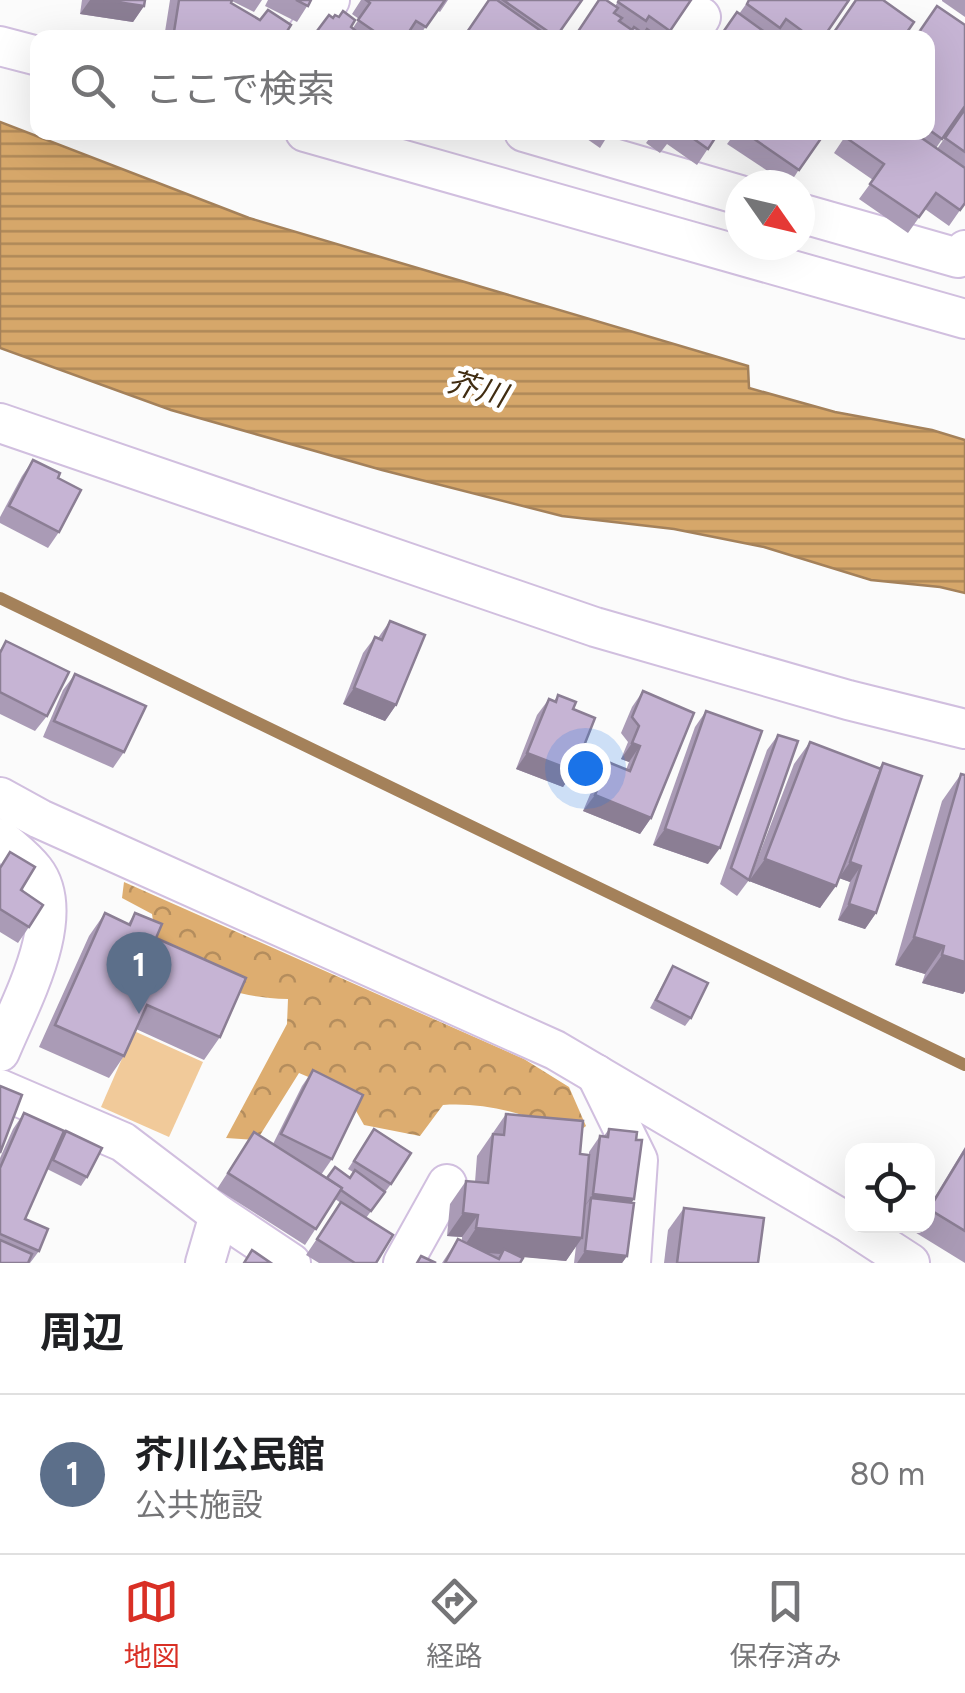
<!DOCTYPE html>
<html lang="ja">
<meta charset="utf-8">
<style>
body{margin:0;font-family:Figtree,"Noto Sans JP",sans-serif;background:#f2f2f2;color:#202124}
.controls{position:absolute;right:30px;bottom:30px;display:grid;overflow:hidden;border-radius:20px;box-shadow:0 10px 40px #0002}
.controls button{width:90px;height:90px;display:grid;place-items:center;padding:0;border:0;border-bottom:2px solid #e0e0e0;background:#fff;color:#202124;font:50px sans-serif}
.compass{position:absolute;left:725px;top:170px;width:90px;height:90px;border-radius:50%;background:#fff;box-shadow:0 10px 40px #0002;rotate:124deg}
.you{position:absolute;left:585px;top:768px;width:35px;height:35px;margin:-25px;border:8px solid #fff;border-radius:50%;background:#1a73e8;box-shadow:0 0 0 15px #1a73e833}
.badge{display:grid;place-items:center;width:65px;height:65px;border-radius:50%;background:#d93025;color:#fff;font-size:32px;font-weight:700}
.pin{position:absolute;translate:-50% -82px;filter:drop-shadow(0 2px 5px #0008)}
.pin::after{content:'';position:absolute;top:52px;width:35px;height:30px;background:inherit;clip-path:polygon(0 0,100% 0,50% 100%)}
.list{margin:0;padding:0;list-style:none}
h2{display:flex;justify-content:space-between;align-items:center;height:130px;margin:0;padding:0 40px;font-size:42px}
h2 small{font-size:32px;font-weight:400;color:#757577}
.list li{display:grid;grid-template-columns:65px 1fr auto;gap:30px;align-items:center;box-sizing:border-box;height:160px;padding:0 40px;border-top:2px solid #e0e0e0}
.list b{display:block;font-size:38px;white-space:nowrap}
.list p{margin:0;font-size:32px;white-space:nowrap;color:#757577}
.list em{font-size:32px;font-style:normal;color:#757577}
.icon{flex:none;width:55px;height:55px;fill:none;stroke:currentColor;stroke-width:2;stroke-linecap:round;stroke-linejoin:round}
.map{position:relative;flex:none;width:965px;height:1263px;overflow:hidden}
.search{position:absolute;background:#fff;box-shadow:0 10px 40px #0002;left:30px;right:30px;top:30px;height:110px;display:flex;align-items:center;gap:25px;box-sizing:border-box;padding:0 35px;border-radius:20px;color:#757577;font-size:38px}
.sheet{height:290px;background:#fff}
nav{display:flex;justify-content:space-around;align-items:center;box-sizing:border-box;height:140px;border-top:2px solid #e0e0e0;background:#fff;font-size:28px;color:#757577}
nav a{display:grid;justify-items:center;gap:5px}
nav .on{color:#d93025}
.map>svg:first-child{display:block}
.forest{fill:url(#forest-crowns)}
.garden{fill:#f1ca9a}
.water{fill:url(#water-rules);stroke:#a4815a;stroke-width:2.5}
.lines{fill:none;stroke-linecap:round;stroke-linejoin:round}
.stream{stroke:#a4815a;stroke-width:12}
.street-casing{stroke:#d1bfdf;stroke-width:42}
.street{stroke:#fff;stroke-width:38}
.wall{fill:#aa9bb6}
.shaded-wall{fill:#8b7e94}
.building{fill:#c6b4d4;stroke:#8b7e94;stroke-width:2.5}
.labels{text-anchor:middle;stroke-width:9;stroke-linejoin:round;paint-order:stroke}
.water-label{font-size:30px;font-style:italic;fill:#412d12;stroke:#fff}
</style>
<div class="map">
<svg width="965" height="1263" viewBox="0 0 965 1263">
<defs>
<pattern id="forest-crowns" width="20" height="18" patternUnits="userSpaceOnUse" patternTransform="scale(2.5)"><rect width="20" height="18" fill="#ddad70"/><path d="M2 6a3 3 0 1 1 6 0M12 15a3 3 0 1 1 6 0" fill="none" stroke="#b48d5d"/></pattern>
<pattern id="water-rules" width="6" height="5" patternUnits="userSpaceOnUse" patternTransform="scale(2.5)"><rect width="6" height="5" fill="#d6a76a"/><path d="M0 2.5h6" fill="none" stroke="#ae8858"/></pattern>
</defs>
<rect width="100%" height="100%" fill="#fbfbfb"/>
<path class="forest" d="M 124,882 L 524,1059 L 569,1087 L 586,1126 L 571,1137 C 535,1114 485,1102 443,1105 L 420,1136 L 364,1125 L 346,1093 L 299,1073 L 257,1140 L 226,1138 L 287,1024 L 288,999 C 225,997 206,981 157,947 L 152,914 L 122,898 Z"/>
<path class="garden" d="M 134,1031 L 203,1062 L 169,1137 L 101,1107 Z"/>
<path class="water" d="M 0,122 L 249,218 L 748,366 L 749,388 L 835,412 L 932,430 L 965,440 L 965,593 L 940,587 L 871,580 L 764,547 L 674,529 L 562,516 L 382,470 L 171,410 L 0,348 Z"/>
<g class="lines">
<path class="stream" d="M 0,598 L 965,1065"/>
<g class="street-casing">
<g id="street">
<path d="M 304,38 L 330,0"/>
<path d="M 688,38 L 701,17"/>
<path d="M 0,46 L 38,56"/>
<path d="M 305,132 L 965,319"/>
<path d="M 524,132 L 740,195"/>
<path d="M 800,213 L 958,258 L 965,250"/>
<path d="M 0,423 L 595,627 L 848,700 L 965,729"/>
<path d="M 0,797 L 40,819 L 555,1050 L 852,1225"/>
<path d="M 0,838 C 11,848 25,858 34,870 C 70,916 19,1005 0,1052"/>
<path d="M 596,1074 L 638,1160 L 631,1263"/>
<path d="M 0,1089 L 123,1142 L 219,1215 L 291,1263"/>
<path d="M 853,1226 L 910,1263"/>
<path d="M 205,1263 L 219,1215"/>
<path d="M 403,1263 L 447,1184"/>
</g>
</g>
<use href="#street" class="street"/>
</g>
<g class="wall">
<path d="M 82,0 L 145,0 L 144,6 L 133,22 L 80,14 Z"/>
<path d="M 170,0 L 262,0 L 254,12 L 232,1 L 231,3 L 283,38 L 164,38 Z"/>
<path d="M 268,0 L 311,0 L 297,22 L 265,6 Z"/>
<path d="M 361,0 L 448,0 L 440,12 L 437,10 L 418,38 L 312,38 L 329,15 L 353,28 L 359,19 L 352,14 Z"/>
<path d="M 489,0 L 582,0 L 556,38 L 463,38 Z"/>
<path d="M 599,0 L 615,6 L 619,0 L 691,0 L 666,38 L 573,38 Z"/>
<path d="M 749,0 L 823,38 L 778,38 L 775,35 L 773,38 L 739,14 Z"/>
<path d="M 965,0 L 965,17 L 942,1 L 942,0 Z"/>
<path d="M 928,38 L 965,106 L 936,148 L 937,149 L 965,109 L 965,203 L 949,226 L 925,209 L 908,233 L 859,199 L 873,180 L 834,153 L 848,132 L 928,132 Z"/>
<path d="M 577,132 L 610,132 L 600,148 Z"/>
<path d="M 654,132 L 719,132 L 697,165 L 667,144 L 660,153 L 646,143 Z"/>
<path d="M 736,132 L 823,132 L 789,185 L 727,144 Z"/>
<path d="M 33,460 L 58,478 L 59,532 L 48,548 L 0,523 L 0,517 L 22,476 Z"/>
<path d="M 390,621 L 396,705 L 385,721 L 343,704 L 363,653 L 375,637 L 378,638 Z"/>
<path d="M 6,641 L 47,716 L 35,731 L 0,714 L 0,650 Z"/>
<path d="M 75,674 L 124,752 L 113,768 L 43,737 L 63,690 Z"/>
<path d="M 643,691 L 651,818 L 640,834 L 583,811 L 597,778 L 608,762 L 626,770 L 629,762 L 621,759 L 628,742 L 621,733 L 632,707 Z"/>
<path d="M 558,695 L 573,709 L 574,771 L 563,787 L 516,769 L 537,715 L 549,699 L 554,701 Z"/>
<path d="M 706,711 L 708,864 L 653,845 L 695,727 Z"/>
<path d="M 778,735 L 749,880 L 737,896 L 720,884 L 767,750 Z"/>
<path d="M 810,742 L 879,768 L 883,763 L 876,913 L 865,929 L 838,920 L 850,882 L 839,878 L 820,908 L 749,881 L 794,764 Z"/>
<path d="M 961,774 L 965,775 L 965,991 L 963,994 L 922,983 L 925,974 L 895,965 L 942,801 Z"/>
<path d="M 0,867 L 21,890 L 29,927 L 18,943 L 0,932 Z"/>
<path d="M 105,913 L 128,924 L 135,913 L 156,938 L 220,1037 L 204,1060 L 136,1029 L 124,1056 L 109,1078 L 39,1047 L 89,936 Z"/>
<path d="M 673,966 L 691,1018 L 685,1026 L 650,1008 Z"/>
<path d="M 313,1070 L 332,1159 L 321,1175 L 327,1178 L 350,1178 L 353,1172 L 348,1169 L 374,1129 L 391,1184 L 366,1218 L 376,1263 L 319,1263 L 306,1255 L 341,1203 L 335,1199 L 305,1245 L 217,1189 L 254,1132 L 273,1144 L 302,1086 Z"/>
<path d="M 24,1113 L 61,1139 L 66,1131 L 87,1177 L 81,1186 L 47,1169 L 25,1219 L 39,1251 L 30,1263 L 0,1263 L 0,1158 L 13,1129 Z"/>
<path d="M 506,1114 L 580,1154 L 589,1155 L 589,1152 L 600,1136 L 604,1136 L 609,1129 L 634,1199 L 631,1203 L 627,1256 L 622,1263 L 574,1263 L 576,1246 L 566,1261 L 518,1256 L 520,1263 L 442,1263 L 458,1239 L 462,1241 L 462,1237 L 447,1236 L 450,1204 L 466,1181 L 475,1182 L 477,1156 Z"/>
<path d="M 965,1147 L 965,1263 L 913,1231 L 917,1226 L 928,1226 L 928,1208 Z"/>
<path d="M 684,1208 L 758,1263 L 664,1263 L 668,1230 Z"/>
</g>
<g class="shaded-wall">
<path d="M 90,0 L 104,0 L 144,6 L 133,22 L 80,14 Z"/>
<path d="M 354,688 L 396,705 L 385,721 L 343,704 Z"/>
<path d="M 632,743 L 640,746 L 629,762 L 621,759 Z"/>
<path d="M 527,753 L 574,771 L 563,787 L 516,769 Z"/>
<path d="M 595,795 L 651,818 L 640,834 L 583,811 Z"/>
<path d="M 665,829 L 720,848 L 708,864 L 653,845 Z"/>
<path d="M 765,859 L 836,886 L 820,908 L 749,881 Z"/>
<path d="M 850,862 L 861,866 L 850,882 L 839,878 Z"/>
<path d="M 849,904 L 876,913 L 865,929 L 838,920 Z"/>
<path d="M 914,937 L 944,946 L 925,974 L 895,965 Z"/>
<path d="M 942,955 L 965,962 L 965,991 L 963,994 L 922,983 Z"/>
<path d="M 593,1194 L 634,1199 L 623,1215 L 591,1198 L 582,1210 Z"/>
<path d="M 463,1213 L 478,1215 L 462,1237 L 447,1236 Z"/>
<path d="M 476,1228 L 582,1238 L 566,1261 L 501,1255 L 504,1249 L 500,1254 L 461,1251 Z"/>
<path d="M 585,1251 L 627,1256 L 622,1263 L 577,1263 Z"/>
</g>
<g class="building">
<path d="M 104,0 L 145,0 L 144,6 Z"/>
<path d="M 179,0 L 232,0 L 231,3 L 260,20 L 268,10 L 291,25 L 283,38 L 173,38 Z"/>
<path d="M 296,0 L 311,0 L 308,6 Z"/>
<path d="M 366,0 L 445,0 L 426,27 L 416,21 L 405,38 L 384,38 L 358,20 L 370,3 Z"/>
<path d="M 489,0 L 497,0 L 551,38 L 463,38 Z"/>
<path d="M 503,0 L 582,0 L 556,37 Z"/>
<path d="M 599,0 L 606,0 L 618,8 L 614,13 L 622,18 L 619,21 L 632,30 L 634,27 L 644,34 L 647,29 L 660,38 L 577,38 L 575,36 Z"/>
<path d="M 619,0 L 691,0 L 670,31 L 649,16 L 646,21 L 618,2 Z"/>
<path d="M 749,0 L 849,0 L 823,38 L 796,38 L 801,30 L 786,19 L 780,28 L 747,4 Z"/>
<path d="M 856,0 L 883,0 L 914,22 L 903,38 L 830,38 Z"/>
<path d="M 937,6 L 965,25 L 965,106 L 942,139 L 928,129 L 928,38 L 915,38 Z"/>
<path d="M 343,11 L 355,20 L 351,27 L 365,38 L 318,38 L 314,35 L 329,15 L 333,18 L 335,15 L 339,17 Z"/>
<path d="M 737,12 L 773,38 L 719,38 Z"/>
<path d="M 965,109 L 965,152 L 945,138 Z"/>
<path d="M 684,132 L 719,132 L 708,149 Z"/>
<path d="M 744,132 L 816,132 L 822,137 L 799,170 Z"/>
<path d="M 848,132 L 913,132 L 965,168 L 965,203 L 960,210 L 936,193 L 919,217 L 870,184 L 884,164 L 845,137 Z"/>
<path d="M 33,460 L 60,473 L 58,478 L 81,490 L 59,532 L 9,506 Z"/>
<path d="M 390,621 L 425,635 L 396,705 L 354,688 L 375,637 L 382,640 Z"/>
<path d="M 6,641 L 69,672 L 47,716 L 0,692 L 0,653 Z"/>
<path d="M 75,674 L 146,706 L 124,752 L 54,721 Z"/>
<path d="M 643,691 L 694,713 L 651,818 L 595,795 L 608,762 L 630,771 L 640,746 L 632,743 L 639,726 L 632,717 Z"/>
<path d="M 558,695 L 576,702 L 573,709 L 595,718 L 574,771 L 527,753 L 549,699 L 556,702 Z"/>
<path d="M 706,711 L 762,731 L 720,848 L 665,829 Z"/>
<path d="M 778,735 L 798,741 L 749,880 L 731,868 Z"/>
<path d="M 810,742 L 881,769 L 836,886 L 765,859 Z"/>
<path d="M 883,763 L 922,776 L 876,913 L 849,904 L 861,866 L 850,862 Z"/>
<path d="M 961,774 L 965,775 L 965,962 L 942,955 L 944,946 L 914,937 Z"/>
<path d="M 10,852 L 35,867 L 21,890 L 43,905 L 29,927 L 0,909 L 0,868 Z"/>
<path d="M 105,913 L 130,925 L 135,913 L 162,924 L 156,938 L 246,978 L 220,1037 L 147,1005 L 124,1056 L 55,1025 Z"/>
<path d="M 673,966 L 708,983 L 691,1018 L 656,1000 Z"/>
<path d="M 313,1070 L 363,1095 L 332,1159 L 281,1134 Z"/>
<path d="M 0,1086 L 22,1095 L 0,1153 Z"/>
<path d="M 24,1113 L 64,1131 L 25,1219 L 48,1229 L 39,1251 L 0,1234 L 0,1168 Z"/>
<path d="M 506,1114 L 583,1121 L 580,1154 L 589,1155 L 582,1238 L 476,1228 L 478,1215 L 463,1213 L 466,1181 L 488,1183 L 493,1134 L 504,1135 Z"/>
<path d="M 374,1129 L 411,1153 L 391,1184 L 354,1161 Z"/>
<path d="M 609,1129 L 637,1132 L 636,1140 L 642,1140 L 634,1199 L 593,1194 L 600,1136 L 608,1137 Z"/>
<path d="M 66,1131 L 102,1148 L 87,1177 L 53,1160 Z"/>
<path d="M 254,1132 L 342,1188 L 316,1229 L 228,1173 Z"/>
<path d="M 965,1150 L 965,1231 L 929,1209 Z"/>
<path d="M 335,1167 L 350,1178 L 355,1170 L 385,1192 L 371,1211 L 341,1190 L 342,1188 L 327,1178 Z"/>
<path d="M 591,1198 L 634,1203 L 627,1256 L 585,1251 Z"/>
<path d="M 341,1202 L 393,1235 L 376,1263 L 355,1263 L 317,1239 Z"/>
<path d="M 684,1208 L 764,1218 L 758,1263 L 677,1263 Z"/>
<path d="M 458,1239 L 499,1259 L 504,1249 L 523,1258 L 520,1263 L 445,1263 Z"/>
<path d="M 0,1240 L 32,1254 L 28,1263 L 0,1263 Z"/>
<path d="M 252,1250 L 271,1263 L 244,1263 Z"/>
<path d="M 421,1256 L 436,1263 L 417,1263 Z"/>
</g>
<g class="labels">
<g class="water-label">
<text transform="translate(477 389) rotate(16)" y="10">芥川</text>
</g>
</g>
</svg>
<div class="controls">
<button><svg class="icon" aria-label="locate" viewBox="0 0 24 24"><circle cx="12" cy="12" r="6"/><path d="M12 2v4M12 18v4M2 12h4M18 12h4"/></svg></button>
</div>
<svg class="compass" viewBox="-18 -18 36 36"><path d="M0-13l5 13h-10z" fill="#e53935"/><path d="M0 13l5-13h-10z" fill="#757577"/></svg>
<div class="you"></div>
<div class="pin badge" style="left:139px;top:1014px;background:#5c6f8a">1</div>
<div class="search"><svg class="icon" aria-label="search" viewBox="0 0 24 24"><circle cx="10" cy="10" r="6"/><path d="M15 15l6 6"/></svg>ここで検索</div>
</div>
<section class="sheet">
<h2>周辺<small></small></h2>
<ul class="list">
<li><span class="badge" style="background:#5c6f8a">1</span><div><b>芥川公民館</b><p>公共施設</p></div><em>80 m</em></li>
</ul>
</section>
<nav>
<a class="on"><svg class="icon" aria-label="map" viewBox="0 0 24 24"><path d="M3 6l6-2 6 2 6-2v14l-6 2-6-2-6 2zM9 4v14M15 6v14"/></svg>地図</a>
<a><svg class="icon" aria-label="directions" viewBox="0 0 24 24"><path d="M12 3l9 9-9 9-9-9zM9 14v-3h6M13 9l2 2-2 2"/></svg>経路</a>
<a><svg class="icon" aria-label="saved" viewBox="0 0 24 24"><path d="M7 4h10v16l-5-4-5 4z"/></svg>保存済み</a>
</nav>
